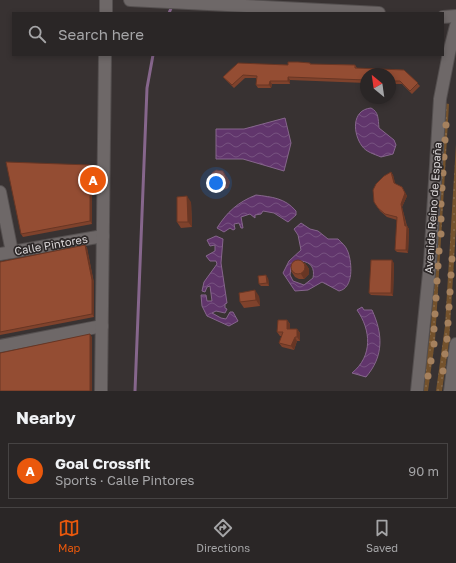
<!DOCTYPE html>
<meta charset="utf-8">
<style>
body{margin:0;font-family:"Golos Text",sans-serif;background:#363232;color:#f1f3f6}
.compass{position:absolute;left:360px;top:68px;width:36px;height:36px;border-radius:50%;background:#2a2626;box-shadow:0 2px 6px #0003;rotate:331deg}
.you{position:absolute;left:216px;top:183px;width:14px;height:14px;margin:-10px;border:3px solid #fff;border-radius:50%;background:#1a73e8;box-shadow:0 0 0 6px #1a73e833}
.badge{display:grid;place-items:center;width:26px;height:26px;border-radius:50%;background:#ea580c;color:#fff;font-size:13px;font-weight:700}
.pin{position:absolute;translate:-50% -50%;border:2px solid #fff;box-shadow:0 1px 4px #0006}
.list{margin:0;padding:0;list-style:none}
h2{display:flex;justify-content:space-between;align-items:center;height:52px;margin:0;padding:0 16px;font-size:17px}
h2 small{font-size:13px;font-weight:400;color:#a5a5a7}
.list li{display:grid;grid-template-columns:26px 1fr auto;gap:12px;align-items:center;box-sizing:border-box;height:56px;margin:0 8px 8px;padding:0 8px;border:1px solid #464343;border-radius:0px}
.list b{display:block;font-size:15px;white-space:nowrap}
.list p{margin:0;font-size:13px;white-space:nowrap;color:#a5a5a7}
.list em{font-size:13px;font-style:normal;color:#a5a5a7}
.icon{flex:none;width:22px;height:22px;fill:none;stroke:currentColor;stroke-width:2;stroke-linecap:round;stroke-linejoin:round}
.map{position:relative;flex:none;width:456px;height:391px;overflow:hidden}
.search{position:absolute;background:#2a2626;box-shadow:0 2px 6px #0003;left:12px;right:12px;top:12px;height:44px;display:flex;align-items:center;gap:10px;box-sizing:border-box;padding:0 14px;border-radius:0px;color:#a5a5a7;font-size:15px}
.sheet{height:116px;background:#2a2626}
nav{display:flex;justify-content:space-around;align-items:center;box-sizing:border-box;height:56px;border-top:1px solid #464343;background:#2a2626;font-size:11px;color:#a5a5a7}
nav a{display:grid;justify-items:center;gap:2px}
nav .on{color:#ea580c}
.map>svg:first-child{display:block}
.green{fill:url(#green-dots)}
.water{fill:url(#water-waves);stroke:#86668c;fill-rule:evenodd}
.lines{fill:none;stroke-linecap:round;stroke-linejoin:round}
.stream{stroke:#86668c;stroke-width:3}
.minor-casing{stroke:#544f4f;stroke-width:14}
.minor{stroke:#6e6868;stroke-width:12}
.tree{fill:#a5815e}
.wall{fill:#7f422c}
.shaded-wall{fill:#683624}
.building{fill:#944d33;stroke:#683624}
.labels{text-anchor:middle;stroke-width:3.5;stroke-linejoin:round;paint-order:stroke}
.street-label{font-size:11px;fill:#dbd7d8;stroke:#2d2828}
</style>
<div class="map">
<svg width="456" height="391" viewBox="0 0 456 391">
<defs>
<pattern id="green-dots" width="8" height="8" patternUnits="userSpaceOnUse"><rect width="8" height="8" fill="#74522c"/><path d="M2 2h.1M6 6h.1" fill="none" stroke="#876a4a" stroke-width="1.8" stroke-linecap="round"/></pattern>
<pattern id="water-waves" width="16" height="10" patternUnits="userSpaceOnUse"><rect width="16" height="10" fill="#61356c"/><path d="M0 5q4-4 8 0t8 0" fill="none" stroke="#775280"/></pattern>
</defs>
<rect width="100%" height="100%" fill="#383232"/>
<g class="green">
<path d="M 444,103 L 449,104 L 435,341 L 428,391 L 422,391 L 431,325 Z"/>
<path d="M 456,144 L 456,228 L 449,342 L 442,391 L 436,391 L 445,326 Z"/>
</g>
<g class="water">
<path d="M 371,108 C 379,112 378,119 379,128 L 394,140 L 396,145 L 393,154 L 381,157 C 374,154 366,152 362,146 C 353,134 351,110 371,108 Z"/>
<path d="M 285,118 L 291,143 L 284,171 L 243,159 L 216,159 L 216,129 L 244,129 Z"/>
<path d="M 256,195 C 272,197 285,198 296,211 L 296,215 L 288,222 L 274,213 L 263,211 L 261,214 L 255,215 L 255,218 L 250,214 L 241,217 L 243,228 L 241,228 L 239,223 L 234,224 L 235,229 L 233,230 L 230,228 L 224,232 L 217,228 C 227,212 238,202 256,195 Z"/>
<path d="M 301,223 L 310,229 L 318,231 L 328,239 L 338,239 C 342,243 346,246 348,252 C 352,263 354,288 339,291 L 322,282 L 308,290 L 295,291 L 283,273 L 289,261 L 301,250 L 298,235 L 294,229 ZM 301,261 C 311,262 315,268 313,278 L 304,285 L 293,281 L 290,275 L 291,267 Z"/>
<path d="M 216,236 L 223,239 L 221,263 L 227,303 L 225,304 L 225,308 L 227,309 L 225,313 L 216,311 L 212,313 L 221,318 L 226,319 L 230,312 L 233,312 L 238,321 L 229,326 L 207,316 L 202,306 L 201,295 L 206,295 L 207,301 L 212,301 L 210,286 L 207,287 L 205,292 L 202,291 L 204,282 L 217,264 L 216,261 L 210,261 L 206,256 L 215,251 L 215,245 L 210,246 L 207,240 Z"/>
<path d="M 362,307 L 364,310 L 372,310 C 383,334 384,356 366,377 L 352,373 C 373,356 371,330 357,310 Z"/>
</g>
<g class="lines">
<g class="stream">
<path d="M 169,13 L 172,6"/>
<path d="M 135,391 L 147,88 L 153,55"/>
</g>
<g class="minor-casing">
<g id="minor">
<path d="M 130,0 L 379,13"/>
<path d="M 106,13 L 106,0"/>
<path d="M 443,17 L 456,16"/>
<path d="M 0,192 L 12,252"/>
<path d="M 0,254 L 103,236"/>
<path d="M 0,346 L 102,326"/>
<path d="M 101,391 L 105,55"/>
<path d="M 417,391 L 430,263 L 440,99 L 449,53 L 456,26"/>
<path d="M 450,391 L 456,344"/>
</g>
</g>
<use href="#minor" class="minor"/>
</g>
<g class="tree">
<circle cx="446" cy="125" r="3.5"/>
<circle cx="445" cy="140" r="3.5"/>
<circle cx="444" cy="157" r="3.5"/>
<circle cx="443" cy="173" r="3.5"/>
<circle cx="442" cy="188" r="3.5"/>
<circle cx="441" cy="204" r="3.5"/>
<circle cx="441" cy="219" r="3.5"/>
<circle cx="441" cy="234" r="3.5"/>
<circle cx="439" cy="251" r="3.5"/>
<circle cx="452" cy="259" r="3.5"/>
<circle cx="438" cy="266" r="3.5"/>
<circle cx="451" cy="275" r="3.5"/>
<circle cx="437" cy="281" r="3.5"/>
<circle cx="450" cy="292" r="3.5"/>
<circle cx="436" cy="298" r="3.5"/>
<circle cx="449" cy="307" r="3.5"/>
<circle cx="435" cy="314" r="3.5"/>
<circle cx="448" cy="323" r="3.5"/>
<circle cx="434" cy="329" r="3.5"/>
<circle cx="447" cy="339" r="3.5"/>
<circle cx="434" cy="344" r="3.5"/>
<circle cx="445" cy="354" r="3.5"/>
<circle cx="431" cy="361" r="3.5"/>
<circle cx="443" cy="371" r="3.5"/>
<circle cx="428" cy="376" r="3.5"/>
</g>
<g class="wall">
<path d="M 288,62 L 298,62 L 310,63 L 311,64 L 355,65 L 357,68 L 404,70 L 420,86 L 412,94 L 402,84 L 390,84 L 390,74 L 366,74 L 366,83 L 290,80 L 290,84 L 272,84 L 271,88 L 258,88 L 256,85 L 256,78 L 245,78 L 234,88 L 223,77 L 238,63 L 288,65 Z"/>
<path d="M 92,168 L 92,224 L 23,237 L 21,234 Z"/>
<path d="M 391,172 L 393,175 L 395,184 L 402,187 L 407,196 L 402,207 L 407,226 L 409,229 L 408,253 L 397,252 L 395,250 L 397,220 L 387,217 L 380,211 L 378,208 Z"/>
<path d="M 227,177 L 230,182 L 228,188 L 223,190 L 218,189 L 211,180 Z"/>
<path d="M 191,202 L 192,227 L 181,228 L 177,222 Z"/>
<path d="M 85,245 L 87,248 L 94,283 L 94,317 L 0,335 L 0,262 Z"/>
<path d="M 305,263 L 309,269 L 309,274 L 304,279 L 299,279 L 295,277 L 291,271 Z"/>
<path d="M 394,263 L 393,296 L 371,295 L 369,293 Z"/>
<path d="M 268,278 L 269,286 L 261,286 L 259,284 Z"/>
<path d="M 259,296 L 260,306 L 244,308 L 240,302 Z"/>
<path d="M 287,320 L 290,324 L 290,329 L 297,329 L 300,333 L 300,341 L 297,341 L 294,350 L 282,347 L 279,343 L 282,336 L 280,336 L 277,332 Z"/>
</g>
<g class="shaded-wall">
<path d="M 288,77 L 290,80 L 290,84 L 288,81 Z"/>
<path d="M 270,81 L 272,84 L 271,88 L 269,85 Z"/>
<path d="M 90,165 L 92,168 L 92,224 L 90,221 Z"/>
<path d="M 223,171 L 230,182 L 228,188 L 224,182 Z"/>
<path d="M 391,172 L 393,175 L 396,186 L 394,183 Z"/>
<path d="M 402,187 L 407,196 L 402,207 L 407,229 L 405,226 L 401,204 Z"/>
<path d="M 187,196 L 191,202 L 192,227 L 188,222 Z"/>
<path d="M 407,226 L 409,229 L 408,253 L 406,250 Z"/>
<path d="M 85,245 L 87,248 L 94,283 L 94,317 L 92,314 Z"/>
<path d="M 392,260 L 394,263 L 393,296 L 391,293 Z"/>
<path d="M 305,263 L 309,269 L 309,274 L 304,279 L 301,274 Z"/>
<path d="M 266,275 L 268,278 L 269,286 L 267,283 Z"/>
<path d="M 255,290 L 259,296 L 260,306 L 256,300 Z"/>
<path d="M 287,320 L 290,324 L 290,332 L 287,329 Z"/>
<path d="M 297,329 L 300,333 L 300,341 L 297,337 Z"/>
<path d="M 90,334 L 92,337 L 92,391 L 90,391 Z"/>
<path d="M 295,337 L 297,341 L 294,350 L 291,346 Z"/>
</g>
<g class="building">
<path d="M 288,62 L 298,62 L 310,63 L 310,64 L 355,65 L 355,68 L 404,70 L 418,83 L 410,91 L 400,81 L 390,81 L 390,74 L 366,74 L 366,80 L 288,77 L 288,81 L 270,81 L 269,85 L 256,85 L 257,76 L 243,75 L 232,85 L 223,77 L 238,63 L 288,65 Z"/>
<path d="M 6,162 L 90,165 L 90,221 L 21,234 Z"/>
<path d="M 216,170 L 223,171 L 226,177 L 224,182 L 219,185 L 214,184 L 211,180 L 212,173 Z"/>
<path d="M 391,172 L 394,183 L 402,187 L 405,193 L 401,204 L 405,226 L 407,226 L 406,250 L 395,250 L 397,217 L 385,214 L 378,208 L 374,202 L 373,190 L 376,184 L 384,176 Z"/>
<path d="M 187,196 L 188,222 L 177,222 L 177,197 Z"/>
<path d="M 85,245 L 92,280 L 92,314 L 0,332 L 0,262 Z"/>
<circle cx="298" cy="267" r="7"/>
<path d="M 371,260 L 392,260 L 391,293 L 369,293 Z"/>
<path d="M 266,275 L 267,283 L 259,284 L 258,276 Z"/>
<path d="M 255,290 L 256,300 L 240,302 L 239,293 Z"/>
<path d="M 278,320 L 287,320 L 287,329 L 297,329 L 297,337 L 295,337 L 291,346 L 279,343 L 283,332 L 277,332 Z"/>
<path d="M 90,334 L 90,391 L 0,391 L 0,353 Z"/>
</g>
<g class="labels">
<g class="street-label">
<text transform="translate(433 208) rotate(-86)" y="4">Avenida Reino de España</text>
<text transform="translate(51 245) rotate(-10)" y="4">Calle Pintores</text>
</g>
</g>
</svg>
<svg class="compass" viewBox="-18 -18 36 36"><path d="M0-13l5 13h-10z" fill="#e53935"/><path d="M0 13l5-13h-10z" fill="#a5a5a7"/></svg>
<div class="you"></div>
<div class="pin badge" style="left:93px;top:180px">A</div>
<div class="search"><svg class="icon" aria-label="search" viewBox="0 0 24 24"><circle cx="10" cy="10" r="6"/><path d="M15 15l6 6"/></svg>Search here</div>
</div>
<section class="sheet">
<h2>Nearby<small></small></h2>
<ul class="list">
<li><span class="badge">A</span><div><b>Goal Crossfit</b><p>Sports · Calle Pintores</p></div><em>90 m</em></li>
</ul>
</section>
<nav>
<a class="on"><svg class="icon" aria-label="map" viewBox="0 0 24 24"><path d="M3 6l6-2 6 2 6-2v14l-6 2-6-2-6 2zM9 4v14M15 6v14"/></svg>Map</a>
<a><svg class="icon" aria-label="directions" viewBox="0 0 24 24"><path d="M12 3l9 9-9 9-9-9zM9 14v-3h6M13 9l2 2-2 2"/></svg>Directions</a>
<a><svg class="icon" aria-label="saved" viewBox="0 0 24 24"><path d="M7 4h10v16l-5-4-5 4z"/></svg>Saved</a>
</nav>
